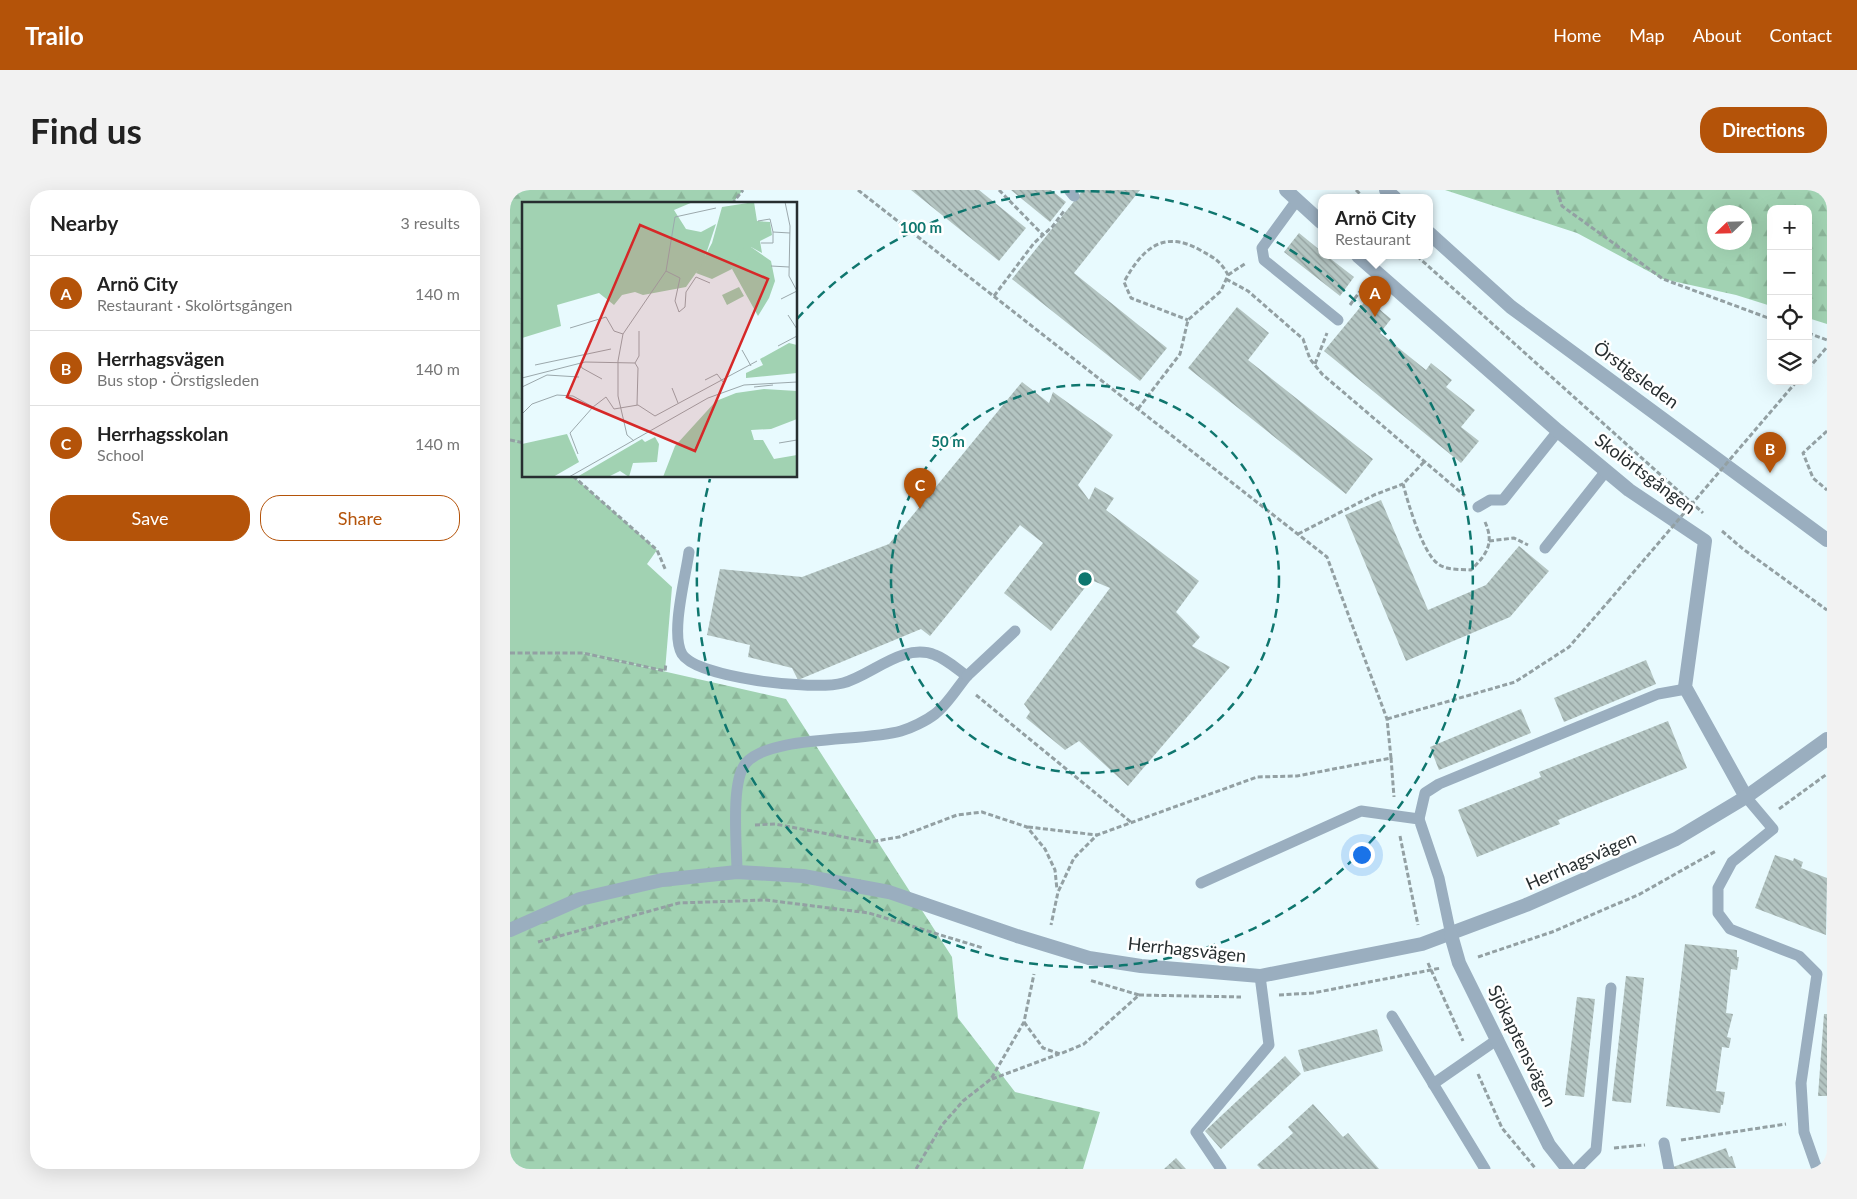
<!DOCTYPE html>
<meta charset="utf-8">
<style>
body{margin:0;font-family:Lato,sans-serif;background:#f2f2f2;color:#222}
.controls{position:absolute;right:15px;top:15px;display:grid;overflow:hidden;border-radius:10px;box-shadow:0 5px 20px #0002}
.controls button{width:45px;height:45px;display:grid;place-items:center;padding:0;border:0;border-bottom:1px solid #e0e0e0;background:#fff;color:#222;font:25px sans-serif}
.compass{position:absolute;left:1197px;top:15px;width:45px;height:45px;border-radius:50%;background:#fff;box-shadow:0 5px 20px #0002;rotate:247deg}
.you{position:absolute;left:851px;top:664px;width:18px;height:18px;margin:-12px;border:4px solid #fff;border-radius:50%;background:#1a73e8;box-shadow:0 0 0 8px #1a73e833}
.badge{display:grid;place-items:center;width:32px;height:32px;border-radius:50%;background:#b45309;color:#fff;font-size:16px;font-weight:700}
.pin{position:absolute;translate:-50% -41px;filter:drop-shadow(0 1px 2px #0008)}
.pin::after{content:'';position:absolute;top:26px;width:18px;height:15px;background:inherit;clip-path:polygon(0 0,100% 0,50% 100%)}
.popup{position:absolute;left:808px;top:4px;width:115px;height:65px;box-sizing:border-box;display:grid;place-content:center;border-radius:10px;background:#fff;filter:drop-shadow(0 1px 4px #0005);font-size:16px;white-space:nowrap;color:#767676}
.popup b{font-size:19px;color:#222}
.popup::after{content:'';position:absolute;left:50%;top:100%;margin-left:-10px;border:10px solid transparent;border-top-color:#fff}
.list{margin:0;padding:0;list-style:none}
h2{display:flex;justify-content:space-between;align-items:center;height:65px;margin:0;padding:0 20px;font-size:21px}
h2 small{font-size:16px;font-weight:400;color:#767676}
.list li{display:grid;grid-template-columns:32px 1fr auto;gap:15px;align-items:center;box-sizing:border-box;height:75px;padding:0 20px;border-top:1px solid #e0e0e0}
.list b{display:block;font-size:19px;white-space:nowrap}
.list p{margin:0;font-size:16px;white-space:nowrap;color:#767676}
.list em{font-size:16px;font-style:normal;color:#767676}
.actions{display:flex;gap:10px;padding:15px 20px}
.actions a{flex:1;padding:11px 0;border:1px solid #b45309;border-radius:20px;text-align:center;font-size:18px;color:#b45309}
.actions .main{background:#b45309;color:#fff}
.icon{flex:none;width:28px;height:28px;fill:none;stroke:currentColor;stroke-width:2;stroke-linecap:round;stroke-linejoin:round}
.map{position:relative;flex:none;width:1317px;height:979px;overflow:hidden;border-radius:20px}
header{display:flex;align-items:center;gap:30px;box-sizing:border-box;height:70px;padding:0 25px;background:#b45309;color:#fff}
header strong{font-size:24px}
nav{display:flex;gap:28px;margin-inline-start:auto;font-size:18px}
.intro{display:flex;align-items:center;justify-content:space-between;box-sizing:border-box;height:120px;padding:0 30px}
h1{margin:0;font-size:35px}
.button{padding:12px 22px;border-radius:20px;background:#b45309;color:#fff;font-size:18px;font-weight:700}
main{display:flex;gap:30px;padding:0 30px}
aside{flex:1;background:#fff;border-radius:20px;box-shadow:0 5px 20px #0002}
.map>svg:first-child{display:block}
.grass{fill:#a1d2b2}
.forest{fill:url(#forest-firs);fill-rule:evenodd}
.building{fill:url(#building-back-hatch)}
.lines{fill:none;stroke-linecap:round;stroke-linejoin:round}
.path{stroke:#93a0a3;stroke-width:3;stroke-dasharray:5 2.5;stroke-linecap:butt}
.service{stroke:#9aaebf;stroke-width:11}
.minor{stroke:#9aaebf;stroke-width:14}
.tertiary{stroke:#9aaebf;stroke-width:14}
.path-bridge{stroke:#93a0a3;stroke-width:3;stroke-dasharray:5 2.5;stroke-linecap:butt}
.ring{fill:none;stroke:#0f766e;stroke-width:2.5;stroke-dasharray:9 6}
.labels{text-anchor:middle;stroke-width:5;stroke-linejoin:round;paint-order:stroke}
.street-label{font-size:18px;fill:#272e30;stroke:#fff}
.inset-road{fill:none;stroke:#9ba8ac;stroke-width:1}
.view{fill:#d62828;fill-opacity:0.15;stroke:#d62828;stroke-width:2.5}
.inset-edge{fill:none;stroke:#272e30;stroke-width:2.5}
.centre{fill:#0f766e;stroke:#fff;stroke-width:2.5}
.ring-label{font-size:15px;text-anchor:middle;font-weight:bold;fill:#0f766e;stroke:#fff;stroke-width:5;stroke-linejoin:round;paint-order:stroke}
</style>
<header>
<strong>Trailo</strong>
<nav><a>Home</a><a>Map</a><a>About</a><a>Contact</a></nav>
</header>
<div class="intro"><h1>Find us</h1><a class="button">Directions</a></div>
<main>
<aside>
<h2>Nearby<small>3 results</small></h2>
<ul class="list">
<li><span class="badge">A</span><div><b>Arnö City</b><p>Restaurant · Skolörtsgången</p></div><em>140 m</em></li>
<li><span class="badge">B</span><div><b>Herrhagsvägen</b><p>Bus stop · Örstigsleden</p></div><em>140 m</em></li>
<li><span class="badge">C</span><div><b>Herrhagsskolan</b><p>School</p></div><em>140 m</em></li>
</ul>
<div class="actions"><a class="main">Save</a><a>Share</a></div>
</aside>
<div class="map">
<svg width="1317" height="979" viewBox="0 0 1317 979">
<defs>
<pattern id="forest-firs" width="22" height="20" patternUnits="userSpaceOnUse" patternTransform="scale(1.25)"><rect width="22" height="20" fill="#a1d2b2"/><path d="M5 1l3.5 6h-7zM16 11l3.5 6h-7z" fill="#8bb599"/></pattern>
<pattern id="building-back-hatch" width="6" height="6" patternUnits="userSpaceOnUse" patternTransform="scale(1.25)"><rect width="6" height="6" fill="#b4c5c2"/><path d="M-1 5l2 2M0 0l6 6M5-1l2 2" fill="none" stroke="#92a09e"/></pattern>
</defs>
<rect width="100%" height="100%" fill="#e8fafe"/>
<path class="grass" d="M 0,250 L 14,253 L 14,286 L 63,286 L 147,360 L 137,374 L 162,397 L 155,481 L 73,463 L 0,463 Z"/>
<g class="forest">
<path d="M 0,0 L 233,0 L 222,14 L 14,14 L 14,253 L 0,250 Z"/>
<path d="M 935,0 L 1317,0 L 1317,134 L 1298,128 L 1298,19 L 1261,19 L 1261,116 L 1226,105 L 1153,89 L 1067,43 ZM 1204,22 L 1234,22 L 1234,52 L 1204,52 Z"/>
<path d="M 0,463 L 73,463 L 276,509 L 442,767 L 448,828 L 505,902 L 590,922 L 573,979 L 0,979 Z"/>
</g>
<g class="building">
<path d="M 401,0 L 469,0 L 516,38 L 489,71 Z"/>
<path d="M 501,0 L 541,0 L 556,12 L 540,32 Z"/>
<path d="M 573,0 L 630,0 L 564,83 L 657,158 L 630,191 L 502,89 Z"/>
<path d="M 789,43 L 811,61 L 811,66 L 817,66 L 844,87 L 830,106 L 774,62 Z"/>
<path d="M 857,109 L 881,129 L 870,143 L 916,180 L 921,173 L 942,190 L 936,197 L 965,220 L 951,237 L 969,251 L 951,273 L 814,161 Z"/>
<path d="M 727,117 L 759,143 L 738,170 L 863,269 L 836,304 L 678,178 Z"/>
<path d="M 512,192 L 539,213 L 543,202 L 603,245 L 568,295 L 579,310 L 585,297 L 604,308 L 596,320 L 689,391 L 666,422 L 690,447 L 682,456 L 720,477 L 618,596 L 569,551 L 555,560 L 516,528 L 520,522 L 514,514 L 600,398 L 581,390 L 541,441 L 494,403 L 533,353 L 510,335 L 420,446 L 411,439 L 288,490 L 282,478 L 238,467 L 240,455 L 197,445 L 210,379 L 292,387 L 379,354 Z"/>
<path d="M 871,310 L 918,420 L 976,395 L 1009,356 L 1039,381 L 1000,427 L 896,471 L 835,325 Z"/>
<path d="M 1136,470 L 1146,494 L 1054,532 L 1044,508 Z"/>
<path d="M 1011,519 L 1021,543 L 929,580 L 920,557 Z"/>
<path d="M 1158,531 L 1177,578 L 1048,630 L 1050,634 L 967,667 L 948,620 L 1031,587 L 1029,582 Z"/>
<path d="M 1265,665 L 1283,671 L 1284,668 L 1293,672 L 1291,678 L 1317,688 L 1316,745 L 1245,718 Z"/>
<path d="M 1175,754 L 1227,760 L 1227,767 L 1229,767 L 1227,780 L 1221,779 L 1216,823 L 1223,824 L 1217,847 L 1221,848 L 1219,858 L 1212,857 L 1206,901 L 1215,902 L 1213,915 L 1211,915 L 1210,923 L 1156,916 Z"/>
<path d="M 1116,786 L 1134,788 L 1121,913 L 1102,911 Z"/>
<path d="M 1067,807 L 1085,809 L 1074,907 L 1055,905 Z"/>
<path d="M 1314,824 L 1317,824 L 1317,906 L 1308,906 Z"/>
<path d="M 867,839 L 873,861 L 794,882 L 788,860 Z"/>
<path d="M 775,866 L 791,884 L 711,959 L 695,941 Z"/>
<path d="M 803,914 L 833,947 L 838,943 L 869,979 L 751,979 L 747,975 L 783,943 L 778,937 Z"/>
<path d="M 1216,958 L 1219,967 L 1222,966 L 1226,978 L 1164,979 L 1163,977 Z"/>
<path d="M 666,968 L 676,979 L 654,979 Z"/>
</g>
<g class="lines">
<g class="path">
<path d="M 348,0 L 817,367 L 877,529 L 881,568 L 787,586 L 747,587 L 587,645 L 564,668 L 548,702 L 541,735"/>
<path d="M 489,0 L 533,45"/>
<path d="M 846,0 L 854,8"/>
<path d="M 1047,0 L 1052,16 L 1153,89 L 1261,129"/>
<path d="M 222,14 L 233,0"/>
<path d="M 907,66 L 1193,323"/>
<path d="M 718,85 L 736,73"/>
<path d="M 716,89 L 738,101 L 793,149 L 800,169 L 812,184 L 955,306"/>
<path d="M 484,106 L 524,53 L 543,36 L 554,21"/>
<path d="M 840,115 L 854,96"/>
<path d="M 1298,143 L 1317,150"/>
<path d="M 805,174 L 817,143"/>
<path d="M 1298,179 L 1317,157"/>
<path d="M 628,219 L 670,164 L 678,130 L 711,101 L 718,85 C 710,70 704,68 690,60 C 653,39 632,59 614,92 L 621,108 L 678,130"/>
<path d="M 1317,241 L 1293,263 L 1303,288 L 1317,300"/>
<path d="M 0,250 L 14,253"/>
<path d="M 914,272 L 893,294 C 898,313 912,361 927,373 C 936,381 951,379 961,380 C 976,365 985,354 975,332"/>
<path d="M 63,286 L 147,360 L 156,381"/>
<path d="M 1212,341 L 1233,359 L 1317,420"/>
<path d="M 788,344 L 864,305 L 893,294"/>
<path d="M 979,351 L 1004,348 L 1018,355"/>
<path d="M 0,463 L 73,463 L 155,481 L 156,473"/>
<path d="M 466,505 L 622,633"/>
<path d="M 877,529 L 1005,492 L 1059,457 L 1098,412"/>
<path d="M 881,568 L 884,607"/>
<path d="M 1269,619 L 1317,584"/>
<path d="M 245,635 L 265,634 L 360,652 L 389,647 L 447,625 L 472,622 L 517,637 L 535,659 L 545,680 L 547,700"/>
<path d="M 518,637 L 587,645"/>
<path d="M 890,646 L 908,735"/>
<path d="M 28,752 L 169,713 L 256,710 L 359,723 L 473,758"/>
<path d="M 968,767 L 1042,742 L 1130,704 L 1206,661"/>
<path d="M 918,773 L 953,851"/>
<path d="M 629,805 L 731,807"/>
<path d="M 769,805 L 803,803 L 931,778"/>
<path d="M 514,832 L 533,858 L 550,864 L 574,854 L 629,805 L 579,790"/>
<path d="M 968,884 L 992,938 L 1026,979"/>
<path d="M 482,889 L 549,864"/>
<path d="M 1171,950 L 1276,934"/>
<path d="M 1104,958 L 1135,955"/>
<path d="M 406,979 L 432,935 L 453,911 L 481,889 L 514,832 L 524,784"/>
</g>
<g class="service">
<path d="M 559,0 L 564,6"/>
<path d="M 787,10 L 752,58 L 754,70 L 828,130"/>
<path d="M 968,317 L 980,310 L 993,310 L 1048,241"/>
<path d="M 1035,358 L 1096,281"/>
<path d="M 179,362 C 176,385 160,444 172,464 C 187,488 304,501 333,493 C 361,486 393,452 425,465 C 436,469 447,479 457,486 C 447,498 437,515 425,524 C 416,531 401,538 391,541 C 354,552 259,545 236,573 C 220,591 227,657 227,682"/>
<path d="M 457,486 L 505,441"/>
<path d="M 1236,607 L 1263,639 L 1222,672 L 1208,698 L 1208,723 L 1220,739 L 1289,766 L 1307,784 L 1291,893 L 1294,942 L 1307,979"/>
<path d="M 909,629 L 915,603 L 929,594 L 1148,504 L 1176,499"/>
<path d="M 691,693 L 851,621 L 909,629 L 929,688 L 941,745"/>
<path d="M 882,826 L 975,979"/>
<path d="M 923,894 L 988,849"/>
<path d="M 1154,953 L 1159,979"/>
<path d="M 711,979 L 686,942 L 759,855 L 750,786"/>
<path d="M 1067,979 L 1086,960 L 1101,798"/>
</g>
<g class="minor">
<path d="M 776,0 L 811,32"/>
<path d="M 848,66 L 1048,241 L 1119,300 L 1195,351 L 1175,497 L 1236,607"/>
<path d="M 0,740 L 70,709 L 152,690 L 227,682 L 293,686 L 379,702 L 507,746 L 579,768 L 631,776 L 750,786 L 912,754 L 1016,715 L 1166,649 L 1236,607 L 1317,549"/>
<path d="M 941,745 L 949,773 L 1039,955 L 1058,979"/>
</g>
<g class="tertiary">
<path d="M 876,0 L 885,8"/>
<path d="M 919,43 L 1001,117 L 1317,350"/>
</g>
<path class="path-bridge" d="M 1098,412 L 1287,191"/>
</g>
<g class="ring">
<circle cx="575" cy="389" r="194"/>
<path d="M287 129A388 388 0 1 1 200 289"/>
</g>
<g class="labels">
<g class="street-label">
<text transform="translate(1126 185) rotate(36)" y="6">Örstigsleden</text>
<text transform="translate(1135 284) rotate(37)" y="6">Skolörtsgången</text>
<text transform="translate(1071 671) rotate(-24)" y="6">Herrhagsvägen</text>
<text transform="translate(677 760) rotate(6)" y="6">Herrhagsvägen</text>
<text transform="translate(1012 856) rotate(64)" y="6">Sjökaptensvägen</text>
</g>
</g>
<g transform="translate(12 12)">
<rect width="275" height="275" fill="#e8fafe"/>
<path d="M 232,0 L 235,19 L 248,20 L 250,33 L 238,39 L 240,51 L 229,45 L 210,67 L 190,77 L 174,71 L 190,41 L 200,5 ZM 217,85 L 222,94 L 205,103 L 200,93 Z" fill="#a1d2b2"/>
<path d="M 0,0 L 171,0 L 152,8 L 164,27 L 179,30 L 194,22 L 181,61 L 164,85 L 121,93 L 113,90 L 100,93 L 92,103 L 77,91 L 35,103 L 39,124 L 0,136 ZM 222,45 L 229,45 L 249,59 L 253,79 L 247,96 L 236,114 L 210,67 ZM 267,141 L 275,143 L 275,171 L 224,176 L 224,171 L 241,163 L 238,157 ZM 242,187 L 275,189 L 275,217 L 249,227 L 229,228 L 232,238 L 241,238 L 252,257 L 275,253 L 275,275 L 141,275 L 153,244 L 194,199 L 214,191 ZM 45,232 L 57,260 L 31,275 L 0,275 L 0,242 ZM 133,235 L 137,242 L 135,260 L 111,261 L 107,275 L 98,269 L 86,275 L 55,275 L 120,237 L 123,240 Z" fill="#a1d2b2"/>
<path class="inset-road" d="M 263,0 L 268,24 L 267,74 L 275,89M 236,19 L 248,17 L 251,30 L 251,41 L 239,41M 251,30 L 268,31M 249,64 L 267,65M 144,69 L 158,76 L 153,99 L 157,110 L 163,105 L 164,90 L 174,75 L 188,81M 259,97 L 275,89M 266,113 L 275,127M 48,126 L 84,115 L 92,129 L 101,132M 256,144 L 275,134M 220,148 L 229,164M 113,161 L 116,166 L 115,203M 58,162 L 60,166 L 80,177M 13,163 L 89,147M 0,176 L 63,160 L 113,161 L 117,154 L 117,129M 183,178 L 195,172 L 201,180M 0,185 L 25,173 L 57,175M 232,185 L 251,183M 150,186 L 156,201M 0,212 L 10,202 L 35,193 L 51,194 L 71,205 L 84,195 L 92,207 L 116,203 L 133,214 L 235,159M 112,239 L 105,233 L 96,194 L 96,159 L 101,132 L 144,69 L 153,15 L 194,6M 257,241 L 275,238M 56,252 L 48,231 L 71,205M 47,275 L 186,196 L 222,183 L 275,180"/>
<path class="view" d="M 118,23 L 246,77 L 173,249 L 45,195 Z"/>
<rect width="275" height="275" class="inset-edge"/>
</g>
<circle cx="575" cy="389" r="8" class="centre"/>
<g class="ring-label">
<text x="411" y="43">100 m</text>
<text x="438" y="257">50 m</text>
</g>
</svg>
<div class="controls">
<button>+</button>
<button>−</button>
<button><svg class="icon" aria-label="locate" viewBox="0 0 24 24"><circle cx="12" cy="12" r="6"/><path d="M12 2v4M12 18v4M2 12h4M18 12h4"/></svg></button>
<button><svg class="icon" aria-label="layers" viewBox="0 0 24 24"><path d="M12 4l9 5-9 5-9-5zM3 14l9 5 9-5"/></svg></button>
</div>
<svg class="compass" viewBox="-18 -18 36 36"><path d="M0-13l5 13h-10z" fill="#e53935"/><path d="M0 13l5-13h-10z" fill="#767676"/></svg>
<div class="you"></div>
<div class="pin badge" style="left:865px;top:127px">A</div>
<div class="popup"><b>Arnö City</b>Restaurant</div>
<div class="pin badge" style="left:1260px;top:283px">B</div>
<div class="pin badge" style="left:410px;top:319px">C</div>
</div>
</main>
